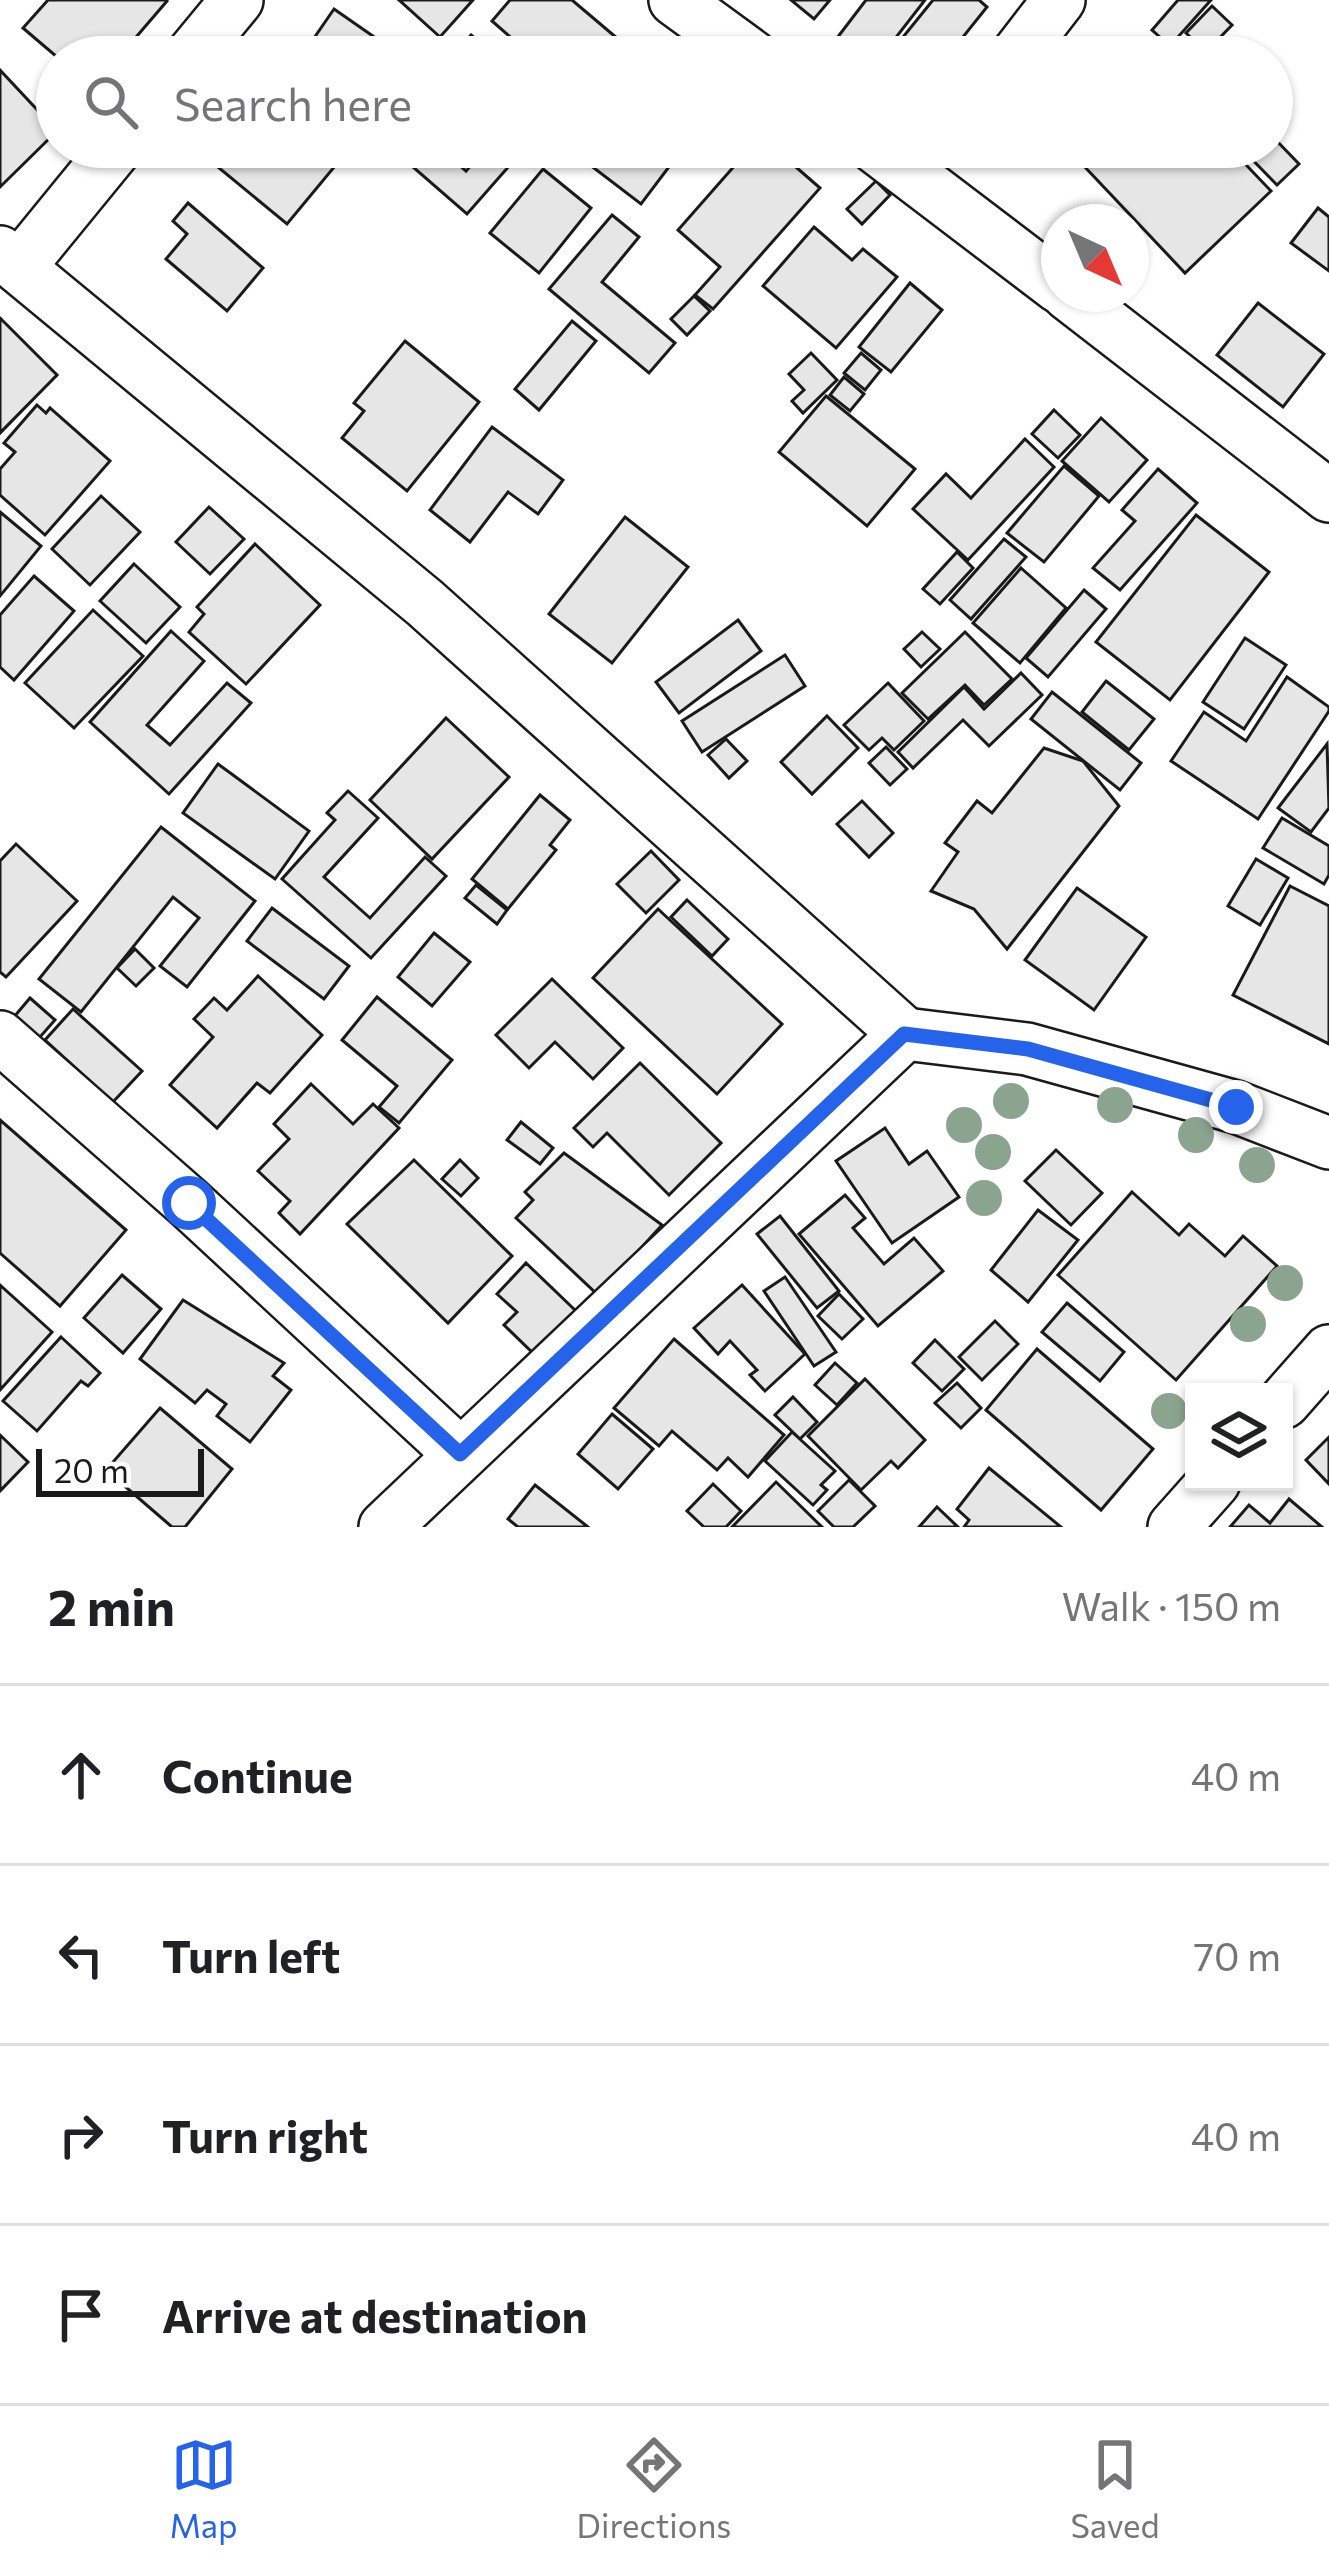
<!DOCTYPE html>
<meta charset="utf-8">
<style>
body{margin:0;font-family:Commissioner,sans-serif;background:#f2f2f2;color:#202124}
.controls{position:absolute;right:36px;bottom:36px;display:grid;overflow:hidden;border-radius:0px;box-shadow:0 3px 9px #0004}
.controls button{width:108px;height:108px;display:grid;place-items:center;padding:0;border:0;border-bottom:3px solid #e0e0e0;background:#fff;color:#202124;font:60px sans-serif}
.compass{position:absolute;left:1041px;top:204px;width:108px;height:108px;border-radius:50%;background:#fff;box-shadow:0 3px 9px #0004;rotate:136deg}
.scale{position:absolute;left:36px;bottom:30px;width:168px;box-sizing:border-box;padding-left:12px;border:6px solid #1a1a1a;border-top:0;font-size:33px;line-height:42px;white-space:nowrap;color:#1a1a1a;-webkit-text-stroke:9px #fff;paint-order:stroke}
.stop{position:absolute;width:36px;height:36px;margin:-27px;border:9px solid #2563eb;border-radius:50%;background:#fff}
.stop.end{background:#2563eb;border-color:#fff;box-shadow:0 3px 12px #0008}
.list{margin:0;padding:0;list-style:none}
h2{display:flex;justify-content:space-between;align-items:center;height:156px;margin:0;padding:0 48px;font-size:51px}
h2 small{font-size:39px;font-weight:400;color:#757577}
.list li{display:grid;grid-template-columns:78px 1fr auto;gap:36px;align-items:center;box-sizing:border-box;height:180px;padding:0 48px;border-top:3px solid #e0e0e0}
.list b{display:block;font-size:45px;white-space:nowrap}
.list em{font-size:39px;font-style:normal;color:#757577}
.icon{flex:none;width:66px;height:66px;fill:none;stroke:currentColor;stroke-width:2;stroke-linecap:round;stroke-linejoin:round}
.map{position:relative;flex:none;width:1329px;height:1527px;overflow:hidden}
.search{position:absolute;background:#fff;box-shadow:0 3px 9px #0004;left:36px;right:36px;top:36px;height:132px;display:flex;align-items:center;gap:30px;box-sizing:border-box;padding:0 42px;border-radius:66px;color:#757577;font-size:45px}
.sheet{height:876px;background:#fff}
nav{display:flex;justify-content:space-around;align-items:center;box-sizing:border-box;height:168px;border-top:3px solid #e0e0e0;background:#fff;font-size:33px;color:#757577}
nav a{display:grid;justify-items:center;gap:6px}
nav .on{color:#2563eb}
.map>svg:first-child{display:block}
.building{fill:#e6e6e6;stroke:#1a1a1a;stroke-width:3}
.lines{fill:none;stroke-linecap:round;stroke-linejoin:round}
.minor-casing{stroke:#1a1a1a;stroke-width:56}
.minor{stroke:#fff;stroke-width:51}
.tree{fill:#8aa48f}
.route{stroke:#2563eb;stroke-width:15}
</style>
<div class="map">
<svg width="1329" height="1527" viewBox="0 0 1329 1527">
<rect width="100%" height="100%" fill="#fff"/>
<g class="building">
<path d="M 48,0 L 166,0 L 167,1 L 119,57 L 57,57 L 23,28 Z"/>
<path d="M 399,0 L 473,0 L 440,37 Z"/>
<path d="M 510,0 L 572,0 L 618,39 L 602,57 L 533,57 L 492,21 Z"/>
<path d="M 791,0 L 830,0 L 814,19 Z"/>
<path d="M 866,0 L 925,0 L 890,45 L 903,57 L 862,57 L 837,38 Z"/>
<path d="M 933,0 L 979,0 L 987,7 L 947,57 L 918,57 L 899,42 Z"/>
<path d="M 1178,0 L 1211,0 L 1170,46 L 1152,30 Z"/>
<path d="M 1212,6 L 1232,25 L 1206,52 L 1186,33 Z"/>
<path d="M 334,9 L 403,57 L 301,57 Z"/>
<path d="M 471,35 L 497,57 L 452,57 Z"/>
<path d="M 0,70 L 57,131 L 0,187 Z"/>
<path d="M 1272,136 L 1299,164 L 1277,185 L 1240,147 L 1272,147 Z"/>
<path d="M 216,147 L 324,147 L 340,160 L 287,224 L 207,158 Z"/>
<path d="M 439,147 L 466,171 L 487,147 L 524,149 L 467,214 L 391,148 Z"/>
<path d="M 577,147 L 684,147 L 641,204 L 573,152 Z"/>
<path d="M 751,147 L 773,147 L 820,188 L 713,309 L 695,295 L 720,267 L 678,230 Z"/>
<path d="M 1066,147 L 1229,147 L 1271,191 L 1185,273 Z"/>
<path d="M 543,169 L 591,208 L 539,273 L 490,233 Z"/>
<path d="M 876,181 L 890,195 L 862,224 L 847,209 Z"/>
<path d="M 188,203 L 263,268 L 227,311 L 166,259 L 187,234 L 173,221 Z"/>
<path d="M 1318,208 L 1329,217 L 1329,271 L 1291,243 Z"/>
<path d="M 612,215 L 639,237 L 602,282 L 675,343 L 649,373 L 549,289 Z"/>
<path d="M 814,227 L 852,260 L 863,249 L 897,277 L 836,348 L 763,286 Z"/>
<path d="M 910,283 L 942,310 L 891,372 L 859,347 Z"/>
<path d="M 694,296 L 710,311 L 687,335 L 671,319 Z"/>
<path d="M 1258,303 L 1324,354 L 1283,407 L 1217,355 Z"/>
<path d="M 0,318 L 57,375 L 0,433 Z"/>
<path d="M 572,321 L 596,341 L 539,410 L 515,389 Z"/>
<path d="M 405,341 L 479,402 L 407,491 L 342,438 L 364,411 L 354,403 Z"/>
<path d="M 811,353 L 837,380 L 803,413 L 792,401 L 804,390 L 789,374 Z"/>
<path d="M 861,353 L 881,370 L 865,390 L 844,373 Z"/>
<path d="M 844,377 L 864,394 L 850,411 L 830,395 Z"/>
<path d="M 826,396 L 915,469 L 867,526 L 779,452 Z"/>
<path d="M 37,405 L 46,413 L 50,408 L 110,461 L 45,535 L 0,495 L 0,469 L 15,452 L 4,443 Z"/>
<path d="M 1054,410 L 1080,435 L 1058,458 L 1032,434 Z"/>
<path d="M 1101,418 L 1147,460 L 1109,502 L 1062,461 Z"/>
<path d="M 492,427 L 563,480 L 538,514 L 508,492 L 470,542 L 430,510 Z"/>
<path d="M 1025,439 L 1054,467 L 968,560 L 913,509 L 946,474 L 971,498 Z"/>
<path d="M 1064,466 L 1099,496 L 1044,562 L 1007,533 Z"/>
<path d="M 1158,469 L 1197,503 L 1120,590 L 1093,568 L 1135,521 L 1122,510 Z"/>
<path d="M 101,496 L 140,532 L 90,585 L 52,549 Z"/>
<path d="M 209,507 L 244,539 L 210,574 L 176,542 Z"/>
<path d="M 0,512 L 41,546 L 0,596 Z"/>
<path d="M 1196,515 L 1269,572 L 1170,700 L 1096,642 Z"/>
<path d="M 625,517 L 688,567 L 612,663 L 549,614 Z"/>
<path d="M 1004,539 L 1026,557 L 971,619 L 950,600 Z"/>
<path d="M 255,544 L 320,605 L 246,684 L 189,632 L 204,614 L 197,607 Z"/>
<path d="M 957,552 L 973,568 L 940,604 L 923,589 Z"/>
<path d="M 134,564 L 180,607 L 146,643 L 100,601 Z"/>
<path d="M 1021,568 L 1066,608 L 1020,663 L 973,623 Z"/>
<path d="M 34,576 L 74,611 L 14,680 L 0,667 L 0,615 Z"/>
<path d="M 1084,590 L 1106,609 L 1048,677 L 1026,658 Z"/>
<path d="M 93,610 L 143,656 L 74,728 L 25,683 Z"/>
<path d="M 738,620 L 761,651 L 679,713 L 656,682 Z"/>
<path d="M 171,631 L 204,661 L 147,725 L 170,745 L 227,683 L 251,703 L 169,794 L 90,722 Z"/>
<path d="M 922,632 L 940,649 L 921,667 L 904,649 Z"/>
<path d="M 965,632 L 1012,679 L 984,705 L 965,685 L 928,719 L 902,693 Z"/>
<path d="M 1245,638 L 1286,665 L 1244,729 L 1203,702 Z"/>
<path d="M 785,655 L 805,686 L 702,752 L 682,721 Z"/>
<path d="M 1021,673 L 1042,695 L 989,746 L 963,720 L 913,768 L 898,752 L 964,687 L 984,709 Z"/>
<path d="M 1287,677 L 1329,707 L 1329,711 L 1258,819 L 1171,761 L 1204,712 L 1246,741 Z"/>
<path d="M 1106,681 L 1154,719 L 1129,750 L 1082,712 Z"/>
<path d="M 888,683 L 924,721 L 894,750 L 882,738 L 869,750 L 844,725 Z"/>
<path d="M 1052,692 L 1141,763 L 1120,790 L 1031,719 Z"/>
<path d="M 827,716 L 858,748 L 812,794 L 781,762 Z"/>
<path d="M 446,718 L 509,777 L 432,859 L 370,800 Z"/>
<path d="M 726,739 L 747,761 L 729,778 L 708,755 Z"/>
<path d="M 1327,744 L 1329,808 L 1311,832 L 1278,808 Z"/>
<path d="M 886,747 L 907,769 L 890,785 L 869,763 Z"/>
<path d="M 1044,748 L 1083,761 L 1119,806 L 1007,949 L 974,909 L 931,891 L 958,852 L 945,843 L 977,801 L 992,813 Z"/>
<path d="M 218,764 L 309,831 L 275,879 L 183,813 Z"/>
<path d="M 348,791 L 378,818 L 324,877 L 370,918 L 425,857 L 446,876 L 371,958 L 282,879 L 335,820 L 327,813 Z"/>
<path d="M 540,795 L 570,820 L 550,845 L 556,850 L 508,909 L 472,879 Z"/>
<path d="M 862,801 L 893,833 L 869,857 L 837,824 Z"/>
<path d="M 1282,818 L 1329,846 L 1329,875 L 1324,884 L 1263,848 Z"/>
<path d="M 161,827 L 255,901 L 187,987 L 160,966 L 199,918 L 173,897 L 81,1012 L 39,979 Z"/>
<path d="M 16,844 L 77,901 L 6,977 L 0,972 L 0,861 Z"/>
<path d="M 651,851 L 679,880 L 646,913 L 617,884 Z"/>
<path d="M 1256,859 L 1288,878 L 1260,925 L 1228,906 Z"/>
<path d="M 476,885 L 507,910 L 497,924 L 465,898 Z"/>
<path d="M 1290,886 L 1329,906 L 1329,1044 L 1233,995 Z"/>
<path d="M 1077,888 L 1146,937 L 1094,1010 L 1025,960 Z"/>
<path d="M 687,900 L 728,939 L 712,956 L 671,917 Z"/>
<path d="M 272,908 L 349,966 L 324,999 L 247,941 Z"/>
<path d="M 658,909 L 782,1024 L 717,1094 L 593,978 Z"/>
<path d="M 434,933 L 470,962 L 432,1006 L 398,977 Z"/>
<path d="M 135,949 L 154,968 L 136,986 L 117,968 Z"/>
<path d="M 258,976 L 322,1035 L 270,1093 L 257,1083 L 217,1128 L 170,1085 L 213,1037 L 194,1019 L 214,998 L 227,1010 Z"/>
<path d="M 552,979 L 623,1048 L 593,1079 L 555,1042 L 529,1068 L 496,1035 Z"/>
<path d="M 377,997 L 452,1060 L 399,1123 L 379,1107 L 397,1086 L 342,1040 Z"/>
<path d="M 30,998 L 55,1020 L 33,1045 L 8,1024 Z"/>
<path d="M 73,1009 L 142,1071 L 113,1102 L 45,1040 Z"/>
<path d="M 640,1063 L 721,1143 L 669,1195 L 607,1133 L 593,1147 L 574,1128 Z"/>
<path d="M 311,1084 L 353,1124 L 373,1104 L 399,1128 L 300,1234 L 279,1213 L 290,1201 L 258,1171 L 289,1139 L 274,1124 Z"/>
<path d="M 0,1120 L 126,1230 L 60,1306 L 0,1253 Z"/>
<path d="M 521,1122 L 553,1148 L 540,1164 L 507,1140 Z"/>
<path d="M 885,1128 L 909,1164 L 927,1151 L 959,1197 L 892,1243 L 836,1161 Z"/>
<path d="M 1056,1150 L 1102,1193 L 1071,1225 L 1025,1181 Z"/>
<path d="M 564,1153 L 662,1225 L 598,1295 L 516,1218 L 533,1200 L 525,1192 Z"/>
<path d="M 414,1160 L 512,1256 L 448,1323 L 347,1224 Z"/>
<path d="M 460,1160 L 478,1178 L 461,1196 L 442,1179 Z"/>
<path d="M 1132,1192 L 1179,1235 L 1189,1224 L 1225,1256 L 1243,1236 L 1277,1266 L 1176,1380 L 1058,1275 Z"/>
<path d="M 845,1195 L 865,1218 L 853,1228 L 884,1264 L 914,1238 L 943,1271 L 878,1326 L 799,1234 Z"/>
<path d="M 1038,1210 L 1078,1240 L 1028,1302 L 991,1270 Z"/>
<path d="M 780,1216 L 839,1291 L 817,1308 L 757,1234 Z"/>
<path d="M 526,1263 L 576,1311 L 535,1355 L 504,1325 L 517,1312 L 497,1294 Z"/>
<path d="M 122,1275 L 161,1309 L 123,1353 L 84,1318 Z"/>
<path d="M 785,1277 L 836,1352 L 814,1366 L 764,1291 Z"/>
<path d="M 0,1285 L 52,1332 L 0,1390 Z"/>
<path d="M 742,1285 L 805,1354 L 765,1391 L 750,1375 L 757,1370 L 730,1341 L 718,1354 L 694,1328 Z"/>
<path d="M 839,1294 L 863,1319 L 842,1339 L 818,1316 Z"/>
<path d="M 183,1300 L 284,1363 L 273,1376 L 291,1390 L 250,1442 L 217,1416 L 226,1404 L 207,1390 L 195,1403 L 140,1359 Z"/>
<path d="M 1067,1303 L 1124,1352 L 1100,1381 L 1042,1332 Z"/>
<path d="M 995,1321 L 1018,1344 L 982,1380 L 959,1357 Z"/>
<path d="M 61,1337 L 100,1373 L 88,1386 L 81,1381 L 37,1431 L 3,1401 Z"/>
<path d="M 674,1339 L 784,1435 L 748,1477 L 728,1458 L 717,1470 L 672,1431 L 659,1446 L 614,1408 Z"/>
<path d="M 935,1340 L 964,1369 L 942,1391 L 913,1363 Z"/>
<path d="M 1037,1349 L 1153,1449 L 1101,1510 L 986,1410 Z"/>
<path d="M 835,1363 L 857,1383 L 837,1405 L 815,1385 Z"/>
<path d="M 865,1379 L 925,1440 L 898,1468 L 891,1461 L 861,1490 L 808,1436 Z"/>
<path d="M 957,1383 L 981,1408 L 961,1428 L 935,1403 Z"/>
<path d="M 793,1397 L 817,1422 L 800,1439 L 775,1415 Z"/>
<path d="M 160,1408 L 232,1469 L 185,1527 L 172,1527 L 106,1470 Z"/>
<path d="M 612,1414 L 653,1449 L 618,1489 L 578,1454 Z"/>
<path d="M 792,1432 L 835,1471 L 821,1485 L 827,1490 L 813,1505 L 765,1461 Z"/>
<path d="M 0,1435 L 28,1462 L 0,1491 Z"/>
<path d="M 1329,1437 L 1329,1484 L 1306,1460 Z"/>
<path d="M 989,1468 L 1061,1527 L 964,1527 L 969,1520 L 957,1509 Z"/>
<path d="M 849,1480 L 875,1506 L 853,1527 L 834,1527 L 818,1511 Z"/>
<path d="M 776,1482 L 822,1527 L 732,1527 Z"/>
<path d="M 713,1484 L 741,1511 L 726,1527 L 704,1527 L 687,1511 Z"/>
<path d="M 535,1485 L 588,1527 L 518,1527 L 508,1519 Z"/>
<path d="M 1289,1499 L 1322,1527 L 1230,1527 L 1249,1505 L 1270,1523 Z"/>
<path d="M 937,1507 L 958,1527 L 919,1527 Z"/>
</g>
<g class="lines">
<g class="minor-casing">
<g id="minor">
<path d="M 675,0 L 753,57"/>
<path d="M 190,57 L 237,0"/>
<path d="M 1015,57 L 1059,0"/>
<path d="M 875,147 L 1059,287"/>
<path d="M 0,252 L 425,603 L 905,1034"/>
<path d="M 19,267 L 117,147"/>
<path d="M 1068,294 L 1329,496"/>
<path d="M 0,1037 L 189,1203 L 460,1454"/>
<path d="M 1284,1402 L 1329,1351"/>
<path d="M 385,1527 L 905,1034 L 1027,1049 L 1236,1107 L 1329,1143"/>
<path d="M 1174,1527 L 1214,1482"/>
</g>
</g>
<use href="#minor" class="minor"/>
</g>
<g class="tree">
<circle cx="1011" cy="1101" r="18"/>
<circle cx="1115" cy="1105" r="18"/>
<circle cx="964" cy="1125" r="18"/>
<circle cx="1196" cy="1135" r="18"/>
<circle cx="993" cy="1152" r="18"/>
<circle cx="1257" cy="1165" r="18"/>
<circle cx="984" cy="1198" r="18"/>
<circle cx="1285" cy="1283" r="18"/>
<circle cx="1248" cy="1324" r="18"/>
<circle cx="1169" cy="1411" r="18"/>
</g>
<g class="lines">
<path class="route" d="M 189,1203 L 460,1454 L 904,1034 L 1028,1049 L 1236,1107"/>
</g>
</svg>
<div class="controls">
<button><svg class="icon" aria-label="layers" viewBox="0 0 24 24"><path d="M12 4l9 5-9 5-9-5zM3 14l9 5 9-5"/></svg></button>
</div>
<svg class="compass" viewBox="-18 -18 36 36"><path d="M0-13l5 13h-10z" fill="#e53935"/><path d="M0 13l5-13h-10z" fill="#757577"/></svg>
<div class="scale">20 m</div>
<div class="stop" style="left:189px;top:1203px"></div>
<div class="stop end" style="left:1236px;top:1107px"></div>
<div class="search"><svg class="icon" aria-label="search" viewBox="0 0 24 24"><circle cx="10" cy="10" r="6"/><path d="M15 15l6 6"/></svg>Search here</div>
</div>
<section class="sheet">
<h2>2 min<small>Walk · 150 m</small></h2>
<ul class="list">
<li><svg class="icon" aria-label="ahead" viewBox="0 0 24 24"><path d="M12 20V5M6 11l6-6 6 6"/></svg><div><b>Continue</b></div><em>40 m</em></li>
<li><svg class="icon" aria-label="left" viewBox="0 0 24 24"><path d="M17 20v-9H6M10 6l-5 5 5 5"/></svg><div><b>Turn left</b></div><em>70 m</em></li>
<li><svg class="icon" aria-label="right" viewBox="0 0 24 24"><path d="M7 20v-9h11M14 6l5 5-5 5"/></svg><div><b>Turn right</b></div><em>40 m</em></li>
<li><svg class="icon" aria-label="arrive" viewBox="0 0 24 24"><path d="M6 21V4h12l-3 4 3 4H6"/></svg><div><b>Arrive at destination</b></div></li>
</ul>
</section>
<nav>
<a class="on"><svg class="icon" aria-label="map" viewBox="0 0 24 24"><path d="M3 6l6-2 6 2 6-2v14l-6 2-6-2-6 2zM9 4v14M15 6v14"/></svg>Map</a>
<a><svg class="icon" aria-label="directions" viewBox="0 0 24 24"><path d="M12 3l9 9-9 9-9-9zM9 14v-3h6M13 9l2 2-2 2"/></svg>Directions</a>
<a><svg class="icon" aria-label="saved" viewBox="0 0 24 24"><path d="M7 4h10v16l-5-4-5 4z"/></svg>Saved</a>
</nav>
